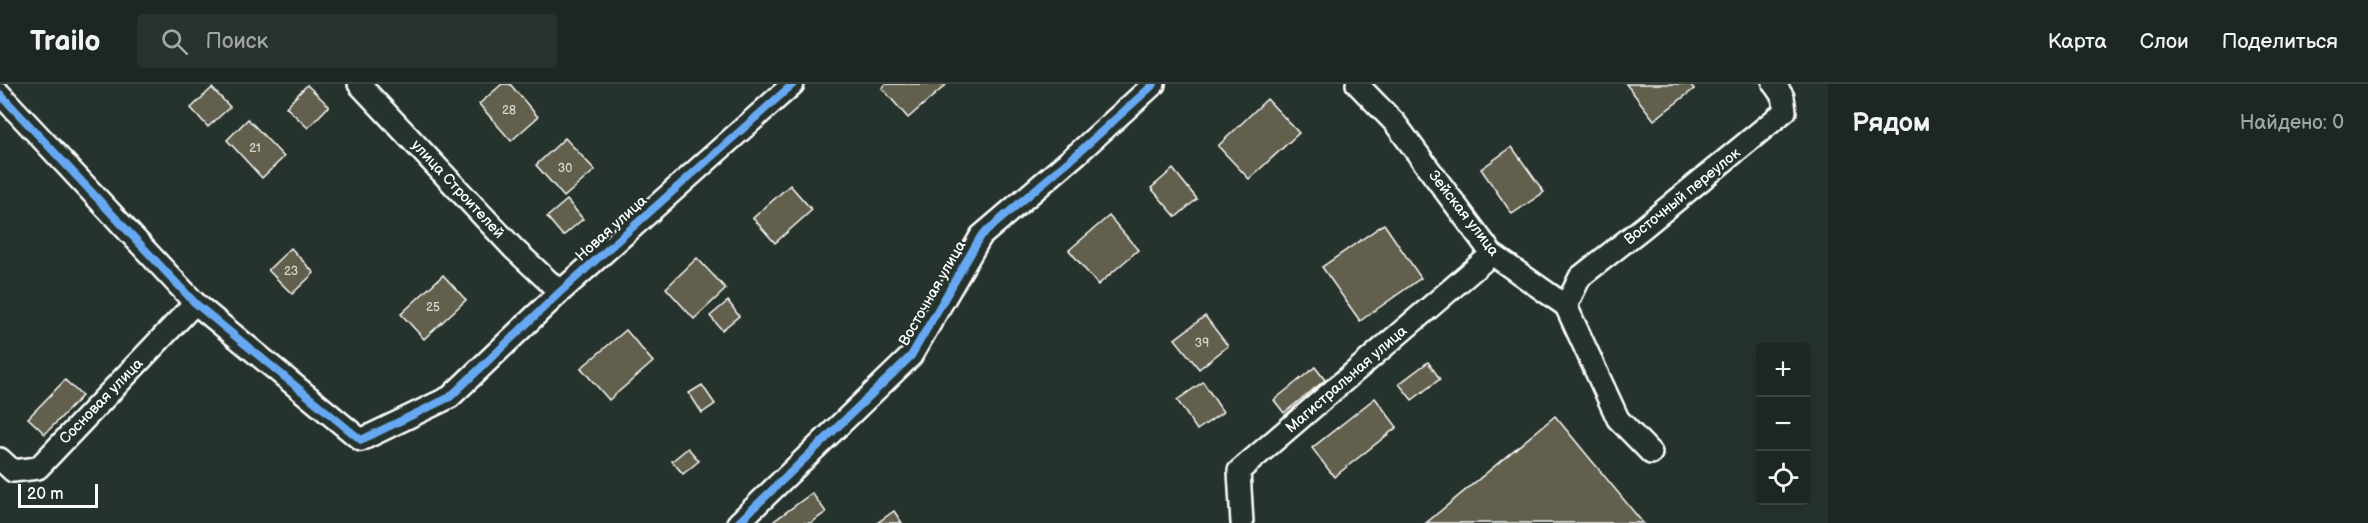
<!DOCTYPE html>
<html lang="ru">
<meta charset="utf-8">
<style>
body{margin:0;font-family:"Balsamiq Sans",sans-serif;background:#29322f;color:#f1f3f6}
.controls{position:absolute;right:18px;bottom:18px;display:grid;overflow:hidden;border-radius:6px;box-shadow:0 3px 15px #0003}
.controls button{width:54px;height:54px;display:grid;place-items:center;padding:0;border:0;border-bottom:2px solid #3a4340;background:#1c2622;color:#f1f3f6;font:30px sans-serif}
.scale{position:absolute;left:18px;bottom:15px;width:80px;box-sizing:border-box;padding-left:6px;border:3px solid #fff;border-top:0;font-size:16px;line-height:21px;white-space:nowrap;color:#fff;-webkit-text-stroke:4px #26332d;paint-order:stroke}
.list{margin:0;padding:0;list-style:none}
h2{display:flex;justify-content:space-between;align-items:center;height:78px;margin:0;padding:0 24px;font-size:26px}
h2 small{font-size:20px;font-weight:400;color:#a0a5a5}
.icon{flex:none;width:33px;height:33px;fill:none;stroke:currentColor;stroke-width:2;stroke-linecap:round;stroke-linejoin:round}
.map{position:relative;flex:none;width:1828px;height:439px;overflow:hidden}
header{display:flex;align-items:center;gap:36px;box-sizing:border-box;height:84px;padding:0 30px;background:#1c2622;border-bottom:2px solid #3a4340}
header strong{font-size:28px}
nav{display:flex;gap:33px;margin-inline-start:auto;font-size:21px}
.search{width:420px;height:54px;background:#29322f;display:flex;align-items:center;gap:15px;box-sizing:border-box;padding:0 21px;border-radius:6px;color:#a0a5a5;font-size:22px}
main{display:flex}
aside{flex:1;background:#1c2622}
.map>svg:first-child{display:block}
.building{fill:#645e4d;stroke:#fff;stroke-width:1.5}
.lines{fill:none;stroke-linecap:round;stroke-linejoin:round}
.street-casing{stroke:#fff;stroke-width:26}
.street{stroke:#26332d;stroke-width:21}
.cycleway-casing{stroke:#26332d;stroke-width:11}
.cycleway{stroke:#66a8f1;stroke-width:8}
.labels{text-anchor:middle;stroke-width:4.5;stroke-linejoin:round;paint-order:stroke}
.number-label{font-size:12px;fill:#d8d7d2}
.street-label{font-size:15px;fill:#fff;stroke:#26332d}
</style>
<header>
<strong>Trailo</strong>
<div class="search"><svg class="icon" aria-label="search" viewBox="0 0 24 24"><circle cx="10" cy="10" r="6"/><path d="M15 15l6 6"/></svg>Поиск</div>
<nav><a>Карта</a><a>Слои</a><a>Поделиться</a></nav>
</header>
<main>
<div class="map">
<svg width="1828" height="439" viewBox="0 0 1828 439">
<rect width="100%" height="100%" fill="#26332d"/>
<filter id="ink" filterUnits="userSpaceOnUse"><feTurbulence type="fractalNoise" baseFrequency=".0167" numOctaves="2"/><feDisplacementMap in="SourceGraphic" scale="12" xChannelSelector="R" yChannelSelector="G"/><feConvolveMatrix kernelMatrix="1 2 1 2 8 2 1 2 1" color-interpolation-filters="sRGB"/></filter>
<g filter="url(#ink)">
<g class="building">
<path d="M 502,0 L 510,0 L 538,33 L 511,57 L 479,20 Z"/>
<path d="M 886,0 L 947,0 L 908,34 L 882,4 Z"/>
<path d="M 1626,0 L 1690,0 L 1694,5 L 1654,36 Z"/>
<path d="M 307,1 L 329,22 L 308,44 L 286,23 Z"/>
<path d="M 212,4 L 230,23 L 208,43 L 191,24 Z"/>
<path d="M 1267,15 L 1299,49 L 1249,95 L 1218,62 Z"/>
<path d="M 248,35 L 284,73 L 262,94 L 227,56 Z"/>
<path d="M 565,54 L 595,86 L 564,113 L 536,81 Z"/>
<path d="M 1512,63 L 1544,108 L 1512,130 L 1481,85 Z"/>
<path d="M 1173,85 L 1197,115 L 1176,133 L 1151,104 Z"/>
<path d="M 790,101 L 812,126 L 775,159 L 753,134 Z"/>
<path d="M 567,116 L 583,135 L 563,152 L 547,133 Z"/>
<path d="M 1109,132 L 1138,166 L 1098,201 L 1069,166 Z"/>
<path d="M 1384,140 L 1421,194 L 1360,237 L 1322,183 Z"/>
<path d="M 291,164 L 314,189 L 292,210 L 268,186 Z"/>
<path d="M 697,174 L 726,205 L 694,235 L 666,204 Z"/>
<path d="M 443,191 L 466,216 L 424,255 L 401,230 Z"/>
<path d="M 728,217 L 739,232 L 722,246 L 710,232 Z"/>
<path d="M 1205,232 L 1228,262 L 1199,285 L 1175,255 Z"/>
<path d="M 626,246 L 653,278 L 609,316 L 581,284 Z"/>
<path d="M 1428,278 L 1440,295 L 1412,316 L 1399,300 Z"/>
<path d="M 1315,283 L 1325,296 L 1284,329 L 1274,316 Z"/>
<path d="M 65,296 L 82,312 L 45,350 L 28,334 Z"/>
<path d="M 1203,298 L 1223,328 L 1197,346 L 1177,316 Z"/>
<path d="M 702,301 L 715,320 L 702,329 L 689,309 Z"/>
<path d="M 1375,314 L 1397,343 L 1334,393 L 1312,364 Z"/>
<path d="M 1555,332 L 1643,439 L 1426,439 Z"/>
<path d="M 688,364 L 699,377 L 683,390 L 672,377 Z"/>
<path d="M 812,409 L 826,428 L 811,439 L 775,439 L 774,437 Z"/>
<path d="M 894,427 L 902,439 L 877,439 Z"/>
</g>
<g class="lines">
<g class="street-casing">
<g id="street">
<path d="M 359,0 L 514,165 L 560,208"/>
<path d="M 1357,0 L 1395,39 L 1492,170 L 1566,222 L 1618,335 L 1651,369"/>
<path d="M 0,10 L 195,219 L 361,356 L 450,313 L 560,208 L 793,0"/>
<path d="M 1566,222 L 1580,193 L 1644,143 L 1785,27 L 1783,13 L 1774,0"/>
<path d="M 0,375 L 13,387 L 38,384 L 195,219"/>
<path d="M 738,439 L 911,272 L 981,152 L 1078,69 L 1154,0"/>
<path d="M 1242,439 L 1239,387 L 1492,170"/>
</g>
</g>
<use href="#street" class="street"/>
<g class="cycleway-casing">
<g id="cycleway">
<path d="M 0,10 L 195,219 L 361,356 L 450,313 L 560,208 L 793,0"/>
<path d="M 738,439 L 911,272 L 981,152 L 1078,69 L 1154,0"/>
</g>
</g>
<use href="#cycleway" class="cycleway"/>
</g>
</g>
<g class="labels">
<g class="number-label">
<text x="509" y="30">28</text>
<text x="255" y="68">21</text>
<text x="565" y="88">30</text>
<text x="291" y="191">23</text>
<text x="433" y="227">25</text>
<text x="1202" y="263">39</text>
</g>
<g class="street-label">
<text transform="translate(458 105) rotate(47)" y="5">улица Строителей</text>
<text transform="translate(1682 112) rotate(-39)" y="5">Восточный переулок</text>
<text transform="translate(1464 129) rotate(52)" y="5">Зейская улица</text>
<text transform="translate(611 144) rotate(-42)" y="5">Новая улица</text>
<text transform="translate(932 209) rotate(-60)" y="5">Восточная улица</text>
<text transform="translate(1346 295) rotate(-41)" y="5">Магистральная улица</text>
<text transform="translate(101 317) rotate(-46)" y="5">Сосновая улица</text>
</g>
</g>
</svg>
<div class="controls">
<button>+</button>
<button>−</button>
<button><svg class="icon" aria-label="locate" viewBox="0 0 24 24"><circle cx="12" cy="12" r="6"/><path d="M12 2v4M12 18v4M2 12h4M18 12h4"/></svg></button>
</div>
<div class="scale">20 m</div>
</div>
<aside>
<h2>Рядом<small>Найдено: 0</small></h2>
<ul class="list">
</ul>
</aside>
</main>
